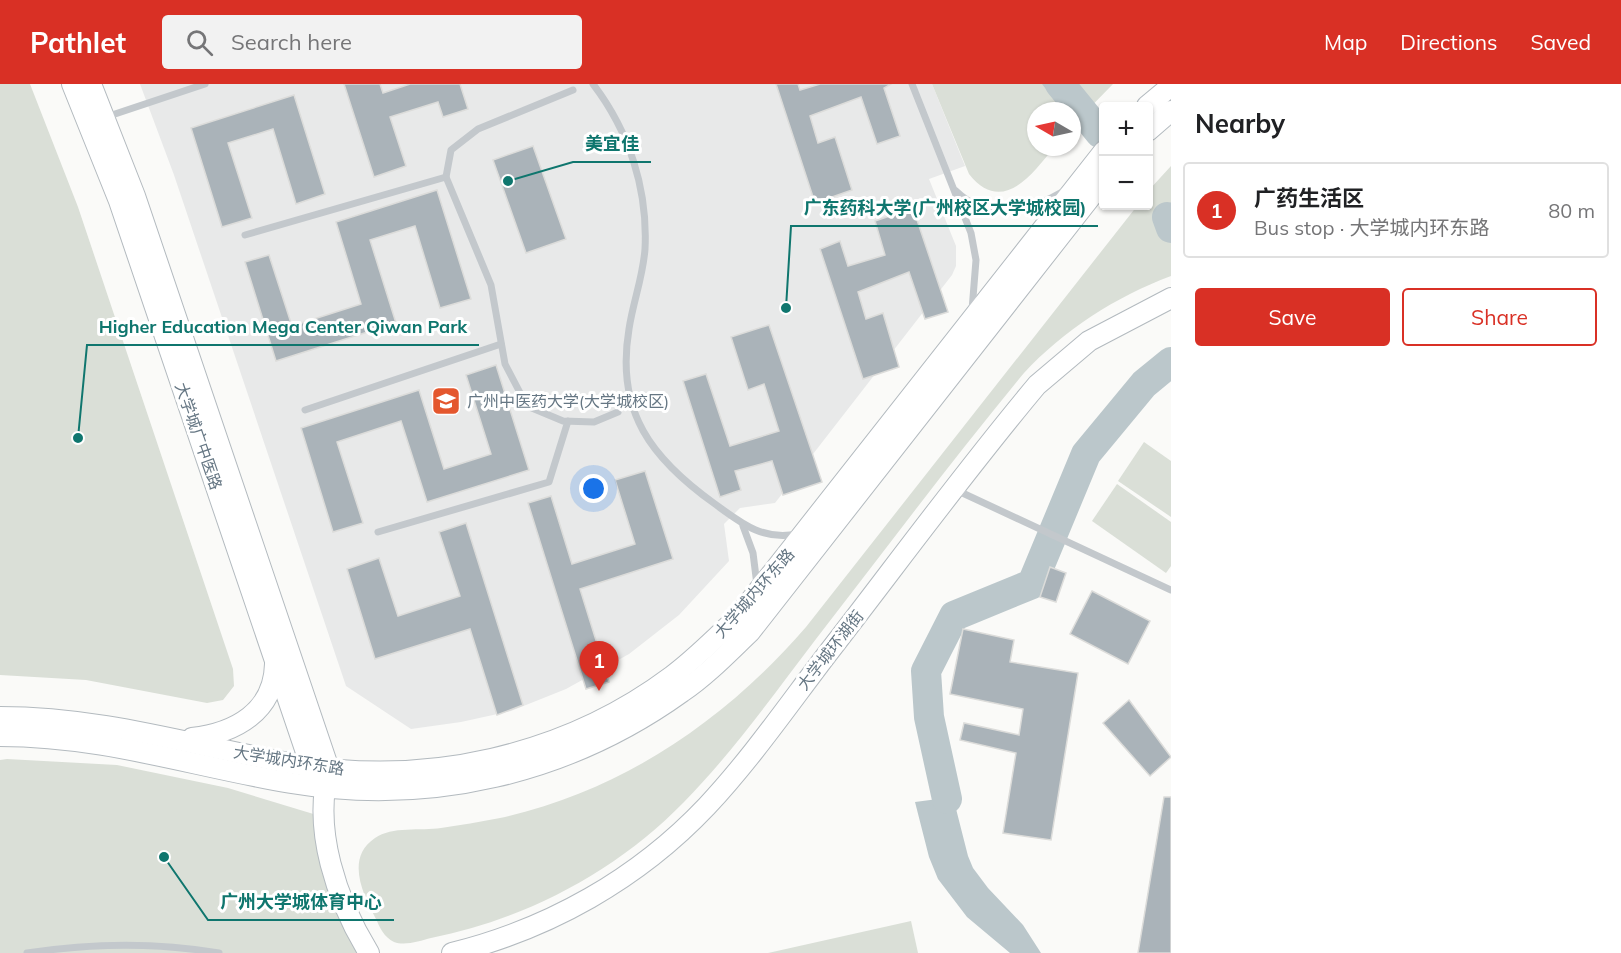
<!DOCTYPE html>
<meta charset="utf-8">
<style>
body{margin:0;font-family:Mulish,"Noto Sans SC",sans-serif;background:#f2f2f2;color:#202124}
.controls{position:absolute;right:18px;top:18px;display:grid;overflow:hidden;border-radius:6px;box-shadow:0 2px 4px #0004}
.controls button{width:54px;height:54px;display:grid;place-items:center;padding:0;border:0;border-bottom:2px solid #e0e0e0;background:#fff;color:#202124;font:30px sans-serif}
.compass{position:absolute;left:1027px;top:18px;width:54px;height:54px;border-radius:50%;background:#fff;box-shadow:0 2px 4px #0004;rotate:279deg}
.you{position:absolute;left:594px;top:405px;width:21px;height:21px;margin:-15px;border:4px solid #fff;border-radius:50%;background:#1a73e8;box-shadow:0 0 0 9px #1a73e833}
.badge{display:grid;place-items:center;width:39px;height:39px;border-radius:50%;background:#d93025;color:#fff;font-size:20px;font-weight:700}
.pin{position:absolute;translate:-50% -50px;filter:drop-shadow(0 2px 3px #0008)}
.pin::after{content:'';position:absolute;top:32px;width:21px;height:18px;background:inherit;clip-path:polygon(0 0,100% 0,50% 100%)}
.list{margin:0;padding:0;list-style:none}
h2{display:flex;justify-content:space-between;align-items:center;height:78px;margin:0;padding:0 24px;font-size:26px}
h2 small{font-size:20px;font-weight:400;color:#757577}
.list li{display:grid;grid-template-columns:39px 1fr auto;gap:18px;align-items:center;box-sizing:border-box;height:96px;margin:0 12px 12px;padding:0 12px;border:2px solid #e0e0e0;border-radius:6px}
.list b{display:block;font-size:22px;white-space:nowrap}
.list p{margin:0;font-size:20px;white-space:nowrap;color:#757577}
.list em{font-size:20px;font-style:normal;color:#757577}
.actions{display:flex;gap:12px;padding:18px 24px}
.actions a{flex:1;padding:14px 0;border:2px solid #d93025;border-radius:6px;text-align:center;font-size:21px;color:#d93025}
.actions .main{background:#d93025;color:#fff}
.icon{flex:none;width:33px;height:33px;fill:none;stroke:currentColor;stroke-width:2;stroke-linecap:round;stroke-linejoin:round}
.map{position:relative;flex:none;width:1171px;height:869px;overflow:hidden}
header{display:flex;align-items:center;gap:36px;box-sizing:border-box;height:84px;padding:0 30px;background:#d93025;color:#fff}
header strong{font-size:28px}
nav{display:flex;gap:33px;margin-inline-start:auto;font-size:21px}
.search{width:420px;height:54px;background:#f2f2f2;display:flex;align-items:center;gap:15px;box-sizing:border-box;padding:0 21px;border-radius:6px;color:#757577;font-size:22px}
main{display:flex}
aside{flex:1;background:#fff}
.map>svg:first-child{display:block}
.built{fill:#e8e9e9}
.green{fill:#dadfd7}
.water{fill:#bbc7cb}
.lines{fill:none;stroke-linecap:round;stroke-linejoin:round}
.river{stroke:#bbc7cb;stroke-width:30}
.building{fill:#aab3b9;stroke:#dcdcda;stroke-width:1.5}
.secondary-casing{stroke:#b3babf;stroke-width:22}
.lane{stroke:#c3c8cc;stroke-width:7}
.secondary{stroke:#fff;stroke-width:20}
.labels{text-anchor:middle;stroke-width:6;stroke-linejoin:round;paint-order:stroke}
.poi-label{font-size:16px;fill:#657683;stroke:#fff;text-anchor:start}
.street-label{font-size:16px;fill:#657683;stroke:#fff}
.leader{fill:none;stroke:#0f766e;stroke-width:2}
.callout-dot{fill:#0f766e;stroke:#fff;stroke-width:2}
.callout-label{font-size:18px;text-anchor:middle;font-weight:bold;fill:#0f766e;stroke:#fff;stroke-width:6;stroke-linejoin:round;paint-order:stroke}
</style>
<header>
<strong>Pathlet</strong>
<div class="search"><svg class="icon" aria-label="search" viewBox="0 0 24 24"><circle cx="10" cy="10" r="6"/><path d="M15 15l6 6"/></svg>Search here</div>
<nav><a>Map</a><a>Directions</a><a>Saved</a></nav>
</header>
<main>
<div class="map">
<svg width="1171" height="869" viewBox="0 0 1171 869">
<rect width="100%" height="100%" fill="#fafaf8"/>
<path class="built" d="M 140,0 L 932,0 L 965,82 L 929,95 L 956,162 L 956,182 L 952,191 L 775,419 L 740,424 L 724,440 L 729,477 L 679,531 L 629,570 L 566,605 L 511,627 L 461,638 L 411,645 L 346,602 L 174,91 Z"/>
<g class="green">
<path d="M 0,0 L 30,0 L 78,123 L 233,585 L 234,602 L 223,616 L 207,619 L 86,596 L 0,591 Z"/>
<path d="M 932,0 L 1113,0 L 1072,42 L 1072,27 L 1036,27 L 1036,63 L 1054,63 C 1033,90 1002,132 969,90 Z"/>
<path d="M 1171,82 L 1171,192 C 1115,213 1064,246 1024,289 C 952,376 885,466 816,555 C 774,610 733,668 684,718 C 616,788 526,835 431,854 C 420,857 405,862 394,858 C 384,853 380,844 376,835 C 363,811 345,774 375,754 C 392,742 421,747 441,744 C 460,741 480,738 500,734 C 622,707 725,637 806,543 L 1137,122 L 1148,122 L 1149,106 Z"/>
<path d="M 1144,358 L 1171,377 L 1171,433 L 1118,397 Z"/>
<path d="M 1117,400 L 1171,438 L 1171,482 L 1166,489 L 1092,437 Z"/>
<path d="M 7,675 L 117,681 L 228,704 L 320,732 L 363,869 L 0,869 L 0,676 Z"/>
<path d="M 911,837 L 918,869 L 768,869 Z"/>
</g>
<g class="water">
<path d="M 1042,0 L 1076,0 L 1088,17 L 1073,40 L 1072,27 L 1063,27 Z"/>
<path d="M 953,713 L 968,772 L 973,784 L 988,804 L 1023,841 L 1041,869 L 1010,869 L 967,833 L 938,795 L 929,773 L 915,718 Z"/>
</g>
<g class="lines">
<g class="river">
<path d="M 1060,0 L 1100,49"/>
<path d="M 1167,133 L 1171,144"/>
<path d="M 947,715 L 929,633 L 926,587 L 954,532 L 1032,500 L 1086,370 L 1144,300 L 1171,278"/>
</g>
</g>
<g class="building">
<path d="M 344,0 L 380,0 L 383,9 L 410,0 L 460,0 L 468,25 L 443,33 L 438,18 L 390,33 L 406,82 L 374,93 Z"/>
<path d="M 776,0 L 798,0 L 800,6 L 820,0 L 891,0 L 884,4 L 900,52 L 877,60 L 861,13 L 810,32 L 818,59 L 835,53 L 852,106 L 815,119 Z"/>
<path d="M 294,11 L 325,110 L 296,120 L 273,45 L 228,59 L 252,134 L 222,143 L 191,44 Z"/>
<path d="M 533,62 L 566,155 L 526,169 L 493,76 Z"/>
<path d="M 437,106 L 471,215 L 440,224 L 415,142 L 370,156 L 396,239 L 276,277 L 245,178 L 269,171 L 292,242 L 361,220 L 336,138 Z"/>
<path d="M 913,124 L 948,228 L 925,235 L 909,188 L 858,208 L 866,235 L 883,229 L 899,283 L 863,295 L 820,165 L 840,157 L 848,182 L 885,171 L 875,137 Z"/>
<path d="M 769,241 L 822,398 L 783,411 L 772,377 L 735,387 L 741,406 L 720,413 L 683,297 L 706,290 L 730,362 L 779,347 L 764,300 L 748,306 L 731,253 Z"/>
<path d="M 496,281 L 529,386 L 427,418 L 401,337 L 337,358 L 363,439 L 333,448 L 301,344 L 419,306 L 444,385 L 491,370 L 466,291 Z"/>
<path d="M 645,387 L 673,475 L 580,505 L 609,598 L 586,605 L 528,419 L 551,412 L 572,480 L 635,460 L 615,396 Z"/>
<path d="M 466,439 L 523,621 L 497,631 L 470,545 L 375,575 L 347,485 L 379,474 L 398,532 L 460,512 L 439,448 Z"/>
<path d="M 1050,483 L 1066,489 L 1056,518 L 1040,513 Z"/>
<path d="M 1092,507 L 1150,537 L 1128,580 L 1070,550 Z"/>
<path d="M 963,545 L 1014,556 L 1010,578 L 1078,589 L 1051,756 L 1003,749 L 1016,669 L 960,656 L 964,639 L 1019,651 L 1023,625 L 950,610 Z"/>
<path d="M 1129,616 L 1171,673 L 1150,692 L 1103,639 Z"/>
<path d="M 1164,713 L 1171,713 L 1171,869 L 1138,869 Z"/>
</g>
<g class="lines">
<g class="secondary-casing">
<g id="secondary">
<path d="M 72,0 L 119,117 L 311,683 L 316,691"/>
<path d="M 91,0 L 135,112 L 329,685 C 312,745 337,817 369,869"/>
<path d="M 1147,22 L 1171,2"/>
<path d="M 1148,47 L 1171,27"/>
<path d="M 0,633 C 104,633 194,662 294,680 C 426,703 565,672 672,592 C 695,575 715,554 736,535 L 1104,67"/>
<path d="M 0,652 C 103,652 191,682 291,699 C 429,722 568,690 682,608 C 707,591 728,569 750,548 L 1104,96"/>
<path d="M 192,654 C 235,649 274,628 275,580"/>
<path d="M 452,869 C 549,845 638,795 707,722 C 751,675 789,620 828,569 C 897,480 964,388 1037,301 L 1089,257 L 1171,214"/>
</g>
</g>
<g class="lane">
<path d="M 593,0 C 629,47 648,105 645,165 C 643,193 633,218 629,245 C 615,328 652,375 715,420 C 741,439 763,457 797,450"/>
<path d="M 912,0 L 971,149 L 976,176 L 972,226"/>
<path d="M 573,6 L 478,45 L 451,66 L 446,93 L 491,201 L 505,280 L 527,322 L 563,337 L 594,338 L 618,328"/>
<path d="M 106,33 L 205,0"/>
<path d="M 956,107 C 988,138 1030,127 1064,107"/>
<path d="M 245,151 L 446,93"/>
<path d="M 305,326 L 501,260"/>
<path d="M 956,406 L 1171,506"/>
<path d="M 743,442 L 753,469 L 757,501"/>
<path d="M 378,448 L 549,398 L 568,337"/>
<path d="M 27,869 C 92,859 155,858 219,869"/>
</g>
<use href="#secondary" class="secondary"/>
</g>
<defs>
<g id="university-square" transform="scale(1.5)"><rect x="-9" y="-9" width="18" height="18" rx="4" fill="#e4572e" stroke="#fff"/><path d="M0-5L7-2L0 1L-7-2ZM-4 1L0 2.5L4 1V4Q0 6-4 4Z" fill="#fff"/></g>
</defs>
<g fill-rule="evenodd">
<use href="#university-square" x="446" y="317"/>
</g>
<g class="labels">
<g class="poi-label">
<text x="467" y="323">广州中医药大学(大学城校区)</text>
</g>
<g class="street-label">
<text transform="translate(199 352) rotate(71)" y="6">大学城广中医路</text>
<text transform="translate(754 509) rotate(-49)" y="6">大学城内环东路</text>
<text transform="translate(830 566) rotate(-52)" y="6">大学城环湖街</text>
<text transform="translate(289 676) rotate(9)" y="6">大学城内环东路</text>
</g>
</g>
<path class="leader" d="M508 97L573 78H651M786 224L791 142H1098M78 354L87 261H479M164 773L208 836H394"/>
<g class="callout-dot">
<circle cx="508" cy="97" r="6"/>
<circle cx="786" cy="224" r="6"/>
<circle cx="78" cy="354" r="6"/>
<circle cx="164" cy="773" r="6"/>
</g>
<g class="callout-label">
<text x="612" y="66">美宜佳</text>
<text x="945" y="130">广东药科大学(广州校区大学城校园)</text>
<text x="283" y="249">Higher Education Mega Center Qiwan Park</text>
<text x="301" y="824">广州大学城体育中心</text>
</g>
</svg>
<div class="controls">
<button>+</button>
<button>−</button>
</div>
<svg class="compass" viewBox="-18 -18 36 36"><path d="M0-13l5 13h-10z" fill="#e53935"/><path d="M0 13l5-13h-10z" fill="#757577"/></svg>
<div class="you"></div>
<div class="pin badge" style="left:599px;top:607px">1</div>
</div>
<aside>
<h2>Nearby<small></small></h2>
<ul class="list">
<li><span class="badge">1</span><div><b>广药生活区</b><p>Bus stop · 大学城内环东路</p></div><em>80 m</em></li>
</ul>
<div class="actions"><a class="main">Save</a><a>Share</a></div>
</aside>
</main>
